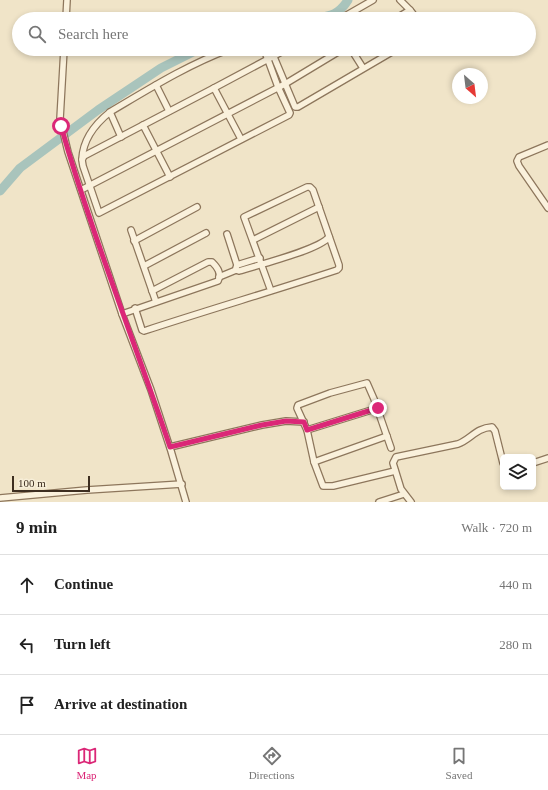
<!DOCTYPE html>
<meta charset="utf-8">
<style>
body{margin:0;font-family:Georgia,serif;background:#f2f2f2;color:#222}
.controls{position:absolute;right:12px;bottom:12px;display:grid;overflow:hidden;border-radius:6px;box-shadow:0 2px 6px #0003}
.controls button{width:36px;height:36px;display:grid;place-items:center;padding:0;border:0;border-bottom:1px solid #e0e0e0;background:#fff;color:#222;font:20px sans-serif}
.compass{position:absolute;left:452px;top:68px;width:36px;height:36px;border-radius:50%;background:#fff;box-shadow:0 2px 6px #0003;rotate:152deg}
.scale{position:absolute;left:12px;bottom:10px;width:78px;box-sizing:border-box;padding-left:4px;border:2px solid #3d2e20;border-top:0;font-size:11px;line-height:14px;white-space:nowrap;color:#3d2e20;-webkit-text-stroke:3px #f7eed8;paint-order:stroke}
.stop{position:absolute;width:12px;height:12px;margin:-9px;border:3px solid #db2777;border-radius:50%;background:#fff}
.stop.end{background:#db2777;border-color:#fff;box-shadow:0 1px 4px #0008}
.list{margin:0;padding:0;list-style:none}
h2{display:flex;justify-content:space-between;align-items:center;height:52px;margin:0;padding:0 16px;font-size:17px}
h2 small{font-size:13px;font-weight:400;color:#767676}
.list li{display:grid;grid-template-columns:26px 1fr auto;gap:12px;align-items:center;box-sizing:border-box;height:60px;padding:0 16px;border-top:1px solid #e0e0e0}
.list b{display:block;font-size:15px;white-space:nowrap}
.list em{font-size:13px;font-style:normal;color:#767676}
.icon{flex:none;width:22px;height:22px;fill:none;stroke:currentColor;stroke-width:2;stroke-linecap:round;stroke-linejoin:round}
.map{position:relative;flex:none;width:548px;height:502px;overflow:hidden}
.search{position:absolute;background:#fff;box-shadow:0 2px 6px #0003;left:12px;right:12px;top:12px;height:44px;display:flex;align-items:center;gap:10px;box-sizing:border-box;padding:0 14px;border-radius:22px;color:#767676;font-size:15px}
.sheet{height:232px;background:#fff}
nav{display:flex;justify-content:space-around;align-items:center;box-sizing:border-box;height:56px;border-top:1px solid #e0e0e0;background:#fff;font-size:11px;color:#767676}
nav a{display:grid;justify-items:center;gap:2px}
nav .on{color:#db2777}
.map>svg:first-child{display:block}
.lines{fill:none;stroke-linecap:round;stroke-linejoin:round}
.river{stroke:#a9c4bc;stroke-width:9}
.street-casing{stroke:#8d765c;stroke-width:8}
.street{stroke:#faf1dc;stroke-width:5.5}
.route{stroke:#db2777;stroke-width:5}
</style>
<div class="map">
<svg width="548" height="502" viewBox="0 0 548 502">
<rect width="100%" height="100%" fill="#f0e4c8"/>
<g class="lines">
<g class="river">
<path d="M 311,19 C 329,16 338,16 348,0"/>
<path d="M 0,191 L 20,168 L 98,110 L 161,68 L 199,49"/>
</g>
<g class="street-casing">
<g id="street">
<path d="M 400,0 L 410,10"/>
<path d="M 66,19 L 67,0"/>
<path d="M 340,19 L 373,0"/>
<path d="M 395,19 L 410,10 L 417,19"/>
<path d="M 64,49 L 60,119 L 68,152 L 122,314 L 151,390 L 171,451 L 186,502"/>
<path d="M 264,49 L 278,87 L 290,113 L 289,115 L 99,213 L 83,166 L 82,160 L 84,156 L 214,88 L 287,49"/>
<path d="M 351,49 L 363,68"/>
<path d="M 274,57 L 295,107 L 298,107 L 397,49"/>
<path d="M 156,85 L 169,111"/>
<path d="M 214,88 L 241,139"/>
<path d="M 110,112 L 121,137"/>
<path d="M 143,125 L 170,177"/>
<path d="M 548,145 L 519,157 L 517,161 L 519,166 L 548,208"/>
<path d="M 82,159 C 83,140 95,124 110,112 C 149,89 187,65 230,49"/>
<path d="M 81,190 L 285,84 L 343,49"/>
<path d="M 131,230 L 156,302"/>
<path d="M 227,234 L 237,265"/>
<path d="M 253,240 L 319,207"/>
<path d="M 134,241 L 197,207"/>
<path d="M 144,266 L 206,233"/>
<path d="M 236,268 L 237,265 L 260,258"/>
<path d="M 219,277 L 236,270 L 239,271 C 258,265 319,250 329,237"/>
<path d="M 135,308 L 142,330 L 144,331 C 208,310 273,291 337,270 L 339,268 L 339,265 L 313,190 L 310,187 L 307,187 L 244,217 L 271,291"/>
<path d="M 122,314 L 218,281 C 222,273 217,267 212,262 L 208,262 L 152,291"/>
<path d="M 307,430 L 378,408"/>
<path d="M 170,447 L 262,425 L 286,421 L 304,422"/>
<path d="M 391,448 L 374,399 L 367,383 L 330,393 L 298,405 L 297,408 L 307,430 L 314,462 L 323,486 L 333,486 L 395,471"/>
<path d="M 314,462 L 387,436"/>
<path d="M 533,463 L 548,458"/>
<path d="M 0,498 L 87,490 L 182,484"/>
<path d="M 379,502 L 404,494"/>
<path d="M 411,502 L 401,489 L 393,463 L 396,457 L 458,444 C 471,439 476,428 492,427 L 495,431 L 503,463"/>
</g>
</g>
<use href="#street" class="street"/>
</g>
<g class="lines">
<path class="route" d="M 61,126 C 92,235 134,340 170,447 L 262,425 L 286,421 L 304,422 L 307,430 L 378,408"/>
</g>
</svg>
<div class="controls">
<button><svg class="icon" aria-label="layers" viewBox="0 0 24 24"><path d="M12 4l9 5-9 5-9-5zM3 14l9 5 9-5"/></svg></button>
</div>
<svg class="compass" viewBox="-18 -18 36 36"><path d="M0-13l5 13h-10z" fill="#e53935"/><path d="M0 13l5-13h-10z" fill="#767676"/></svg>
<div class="scale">100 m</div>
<div class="stop" style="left:61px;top:126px"></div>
<div class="stop end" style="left:378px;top:408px"></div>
<div class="search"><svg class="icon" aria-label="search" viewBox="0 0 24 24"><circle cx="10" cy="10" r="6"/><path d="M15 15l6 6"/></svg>Search here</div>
</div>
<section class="sheet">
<h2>9 min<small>Walk · 720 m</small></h2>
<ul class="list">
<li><svg class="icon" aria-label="ahead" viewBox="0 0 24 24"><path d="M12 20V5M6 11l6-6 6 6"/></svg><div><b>Continue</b></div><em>440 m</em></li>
<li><svg class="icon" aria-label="left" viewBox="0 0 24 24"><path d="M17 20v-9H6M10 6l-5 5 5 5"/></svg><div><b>Turn left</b></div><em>280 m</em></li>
<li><svg class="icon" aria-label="arrive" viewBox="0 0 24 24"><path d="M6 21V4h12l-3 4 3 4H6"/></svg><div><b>Arrive at destination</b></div></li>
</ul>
</section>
<nav>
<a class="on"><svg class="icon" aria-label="map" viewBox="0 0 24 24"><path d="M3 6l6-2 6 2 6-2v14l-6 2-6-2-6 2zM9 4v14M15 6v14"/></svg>Map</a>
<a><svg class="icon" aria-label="directions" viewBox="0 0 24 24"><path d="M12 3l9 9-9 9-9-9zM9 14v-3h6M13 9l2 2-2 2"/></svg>Directions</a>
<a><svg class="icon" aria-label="saved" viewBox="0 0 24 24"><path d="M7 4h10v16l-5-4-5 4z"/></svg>Saved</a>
</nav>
